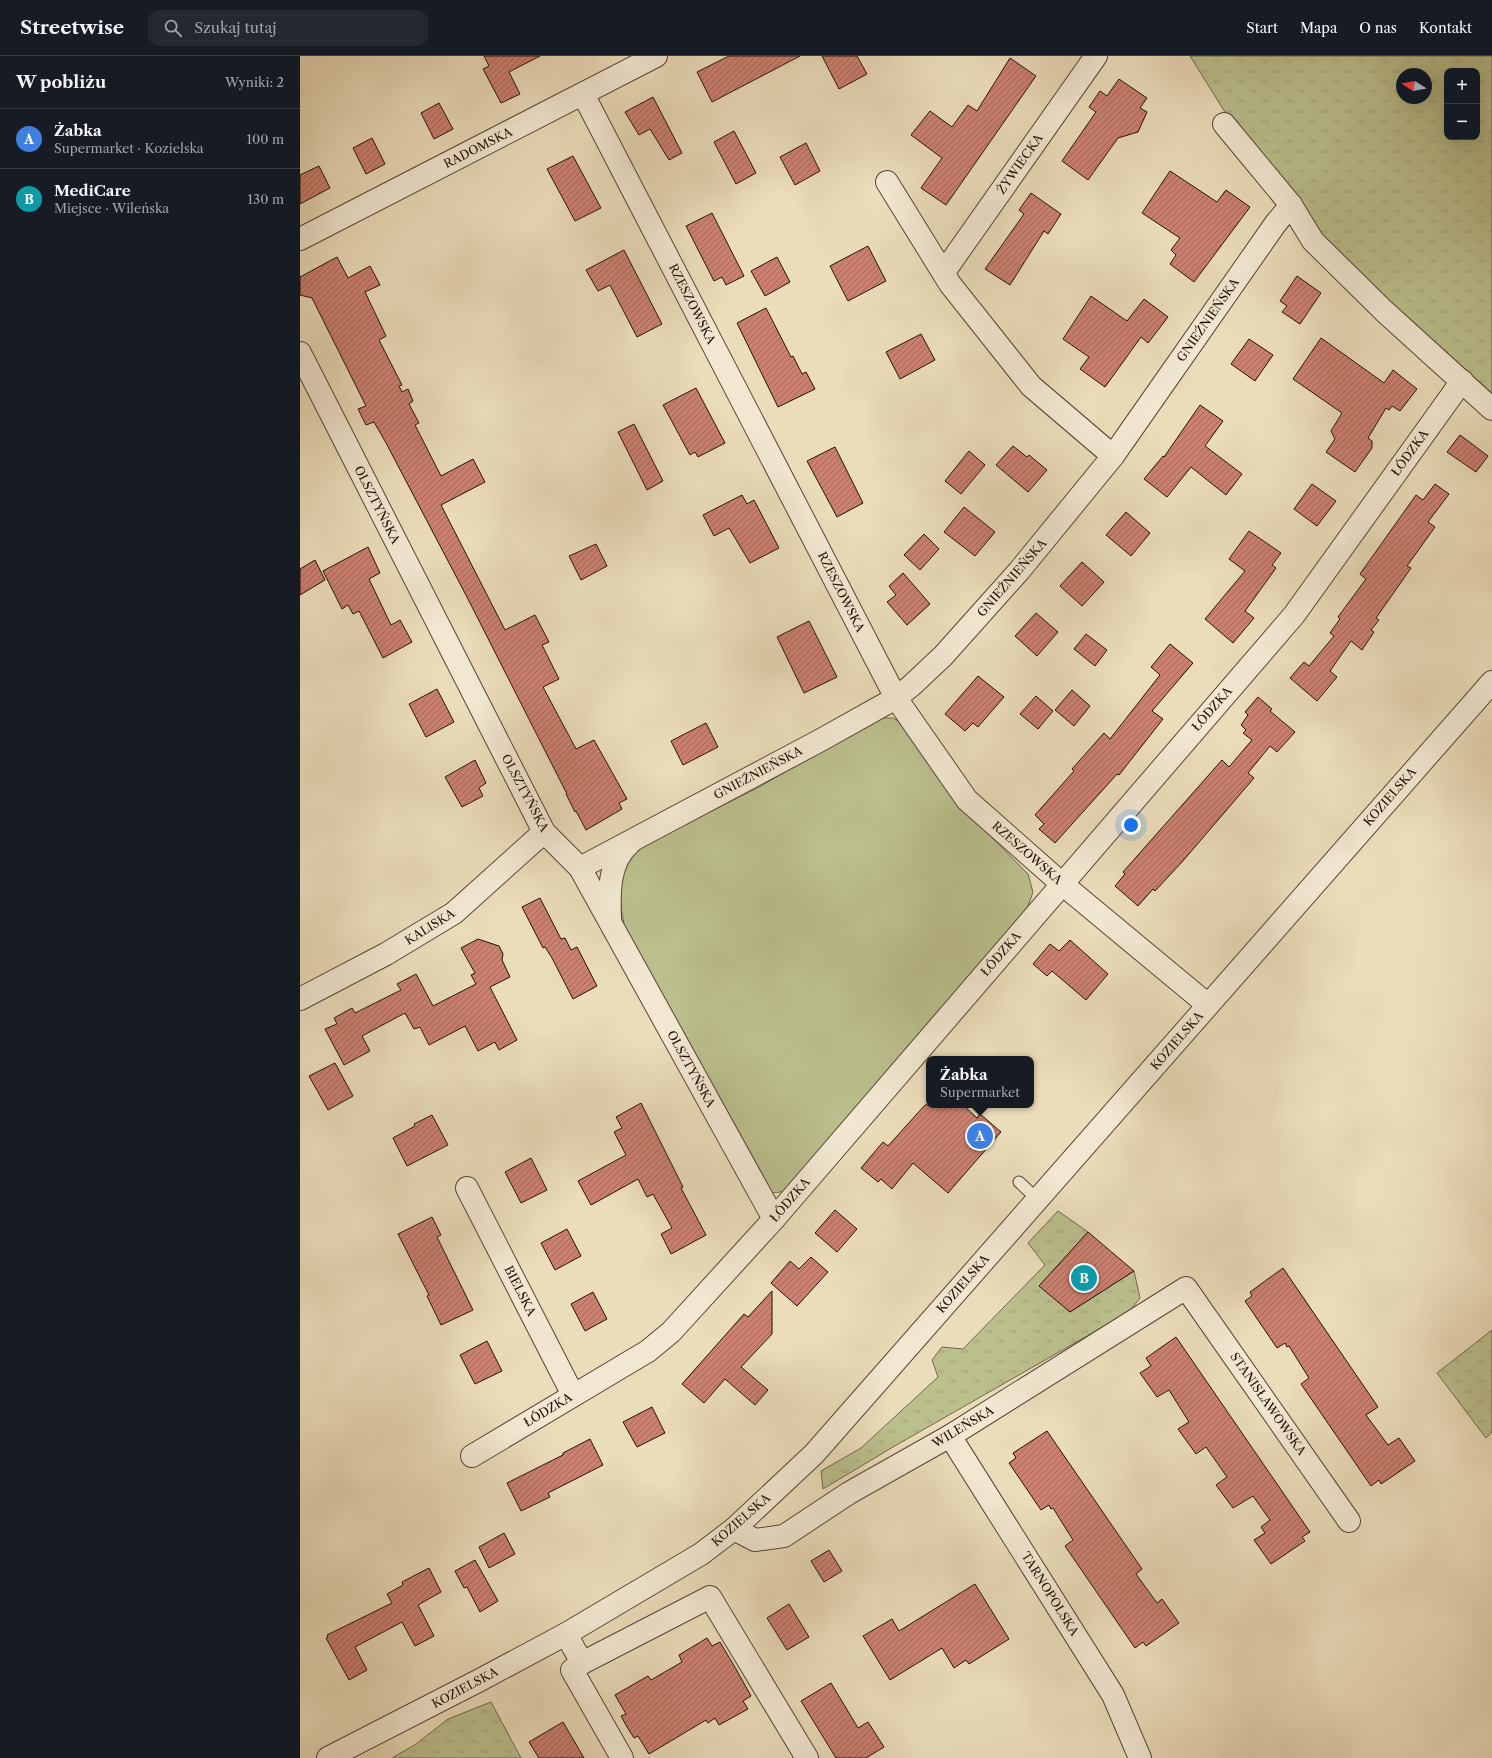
<!DOCTYPE html>
<html lang="pl">
<meta charset="utf-8">
<style>
body{margin:0;font-family:"Libre Caslon Text",serif;background:#242831;color:#f1f3f6}
.controls{position:absolute;right:12px;top:12px;display:grid;overflow:hidden;border-radius:8px;box-shadow:0 4px 16px #0002}
.controls button{width:36px;height:36px;display:grid;place-items:center;padding:0;border:0;border-bottom:1px solid #363941;background:#171b24;color:#f1f3f6;font:20px sans-serif}
.compass{position:absolute;left:1096px;top:12px;width:36px;height:36px;border-radius:50%;background:#171b24;box-shadow:0 4px 16px #0002;rotate:281deg}
.you{position:absolute;left:831px;top:769px;width:14px;height:14px;margin:-10px;border:3px solid #fff;border-radius:50%;background:#1a73e8;box-shadow:0 0 0 6px #1a73e833}
.badge{display:grid;place-items:center;width:26px;height:26px;border-radius:50%;background:#c59692;color:#fff;font-size:13px;font-weight:700}
.pin{position:absolute;translate:-50% -50%;border:2px solid #fff;box-shadow:0 1px 4px #0006}
.popup{position:absolute;left:626px;top:1000px;width:108px;height:52px;box-sizing:border-box;display:grid;place-content:center;border-radius:8px;background:#171b24;filter:drop-shadow(0 1px 3px #0005);font-size:13px;white-space:nowrap;color:#9ea1a6}
.popup b{font-size:15px;color:#f1f3f6}
.popup::after{content:'';position:absolute;left:50%;top:100%;margin-left:-8px;border:8px solid transparent;border-top-color:#171b24}
.list{margin:0;padding:0;list-style:none}
h2{display:flex;justify-content:space-between;align-items:center;height:52px;margin:0;padding:0 16px;font-size:17px}
h2 small{font-size:13px;font-weight:400;color:#9ea1a6}
.list li{display:grid;grid-template-columns:26px 1fr auto;gap:12px;align-items:center;box-sizing:border-box;height:60px;padding:0 16px;border-top:1px solid #363941}
.list b{display:block;font-size:15px;white-space:nowrap}
.list p{margin:0;font-size:13px;white-space:nowrap;color:#9ea1a6}
.list em{font-size:13px;font-style:normal;color:#9ea1a6}
.icon{flex:none;width:22px;height:22px;fill:none;stroke:currentColor;stroke-width:2;stroke-linecap:round;stroke-linejoin:round}
.map{position:relative;flex:none;width:1192px;height:1702px;overflow:hidden}
header{display:flex;align-items:center;gap:24px;box-sizing:border-box;height:56px;padding:0 20px;background:#171b24;border-bottom:1px solid #363941}
header strong{font-size:19px}
nav{display:flex;gap:22px;margin-inline-start:auto;font-size:14px}
.search{width:280px;height:36px;background:#242831;display:flex;align-items:center;gap:10px;box-sizing:border-box;padding:0 14px;border-radius:12px;color:#9ea1a6;font-size:15px}
main{display:flex}
aside{flex:1;background:#171b24}
.map>svg:first-child{display:block}
.grass{fill:url(#grass-tufts);stroke:#70684c;fill-rule:evenodd}
.green{fill:#bbbf8d;stroke:#70684c}
.building{fill:url(#building-hatch);stroke:#25110a}
.lines{fill:none;stroke-linecap:round;stroke-linejoin:round}
.service-casing{stroke:#564436;stroke-width:13}
.minor-casing{stroke:#564436;stroke-width:24}
.tertiary-casing{stroke:#564436;stroke-width:24}
.service{stroke:#f2e8d2;stroke-width:11}
.minor{stroke:#f2e8d2;stroke-width:22}
.tertiary{stroke:#f2e8d2;stroke-width:22}
.labels{text-anchor:middle;stroke-width:4;stroke-linejoin:round;paint-order:stroke}
.street-label{font-size:12px;fill:#25110a;stroke:#f2e8d2}
</style>
<header>
<strong>Streetwise</strong>
<div class="search"><svg class="icon" aria-label="search" viewBox="0 0 24 24"><circle cx="10" cy="10" r="6"/><path d="M15 15l6 6"/></svg>Szukaj tutaj</div>
<nav><a>Start</a><a>Mapa</a><a>O nas</a><a>Kontakt</a></nav>
</header>
<main>
<aside>
<h2>W pobliżu<small>Wyniki: 2</small></h2>
<ul class="list">
<li><span class="badge" style="background:#3f7fe0">A</span><div><b>Żabka</b><p>Supermarket · Kozielska</p></div><em>100 m</em></li>
<li><span class="badge" style="background:#0f9aa8">B</span><div><b>MediCare</b><p>Miejsce · Wileńska</p></div><em>130 m</em></li>
</ul>
</aside>
<div class="map">
<svg width="1192" height="1702" viewBox="0 0 1192 1702">
<defs>
<pattern id="grass-tufts" width="24" height="20" patternUnits="userSpaceOnUse"><rect width="24" height="20" fill="#bbbf8d"/><path d="M3 7l-1-3M5 7V3M7 7l1-3M15 17l-1-3M17 17v-4M19 17l1-3" fill="none" stroke="#a1a378"/></pattern>
<pattern id="building-hatch" width="6" height="6" patternUnits="userSpaceOnUse"><rect width="6" height="6" fill="#ca8172"/><path d="M-1 1l2-2M0 6l6-6M5 7l2-2" fill="none" stroke="#a4685c"/></pattern>
</defs>
<rect width="100%" height="100%" fill="#ebdcba"/>
<filter id="stains"><feTurbulence type="fractalNoise" baseFrequency=".005" numOctaves="4"/><feColorMatrix values="0 0 0 0 .2 0 0 0 0 .09 0 0 0 0 .02 0 0 0 .5 -.17"/></filter>
<radialGradient id="worn" r=".72"><stop offset=".6" stop-color="#630" stop-opacity="0"/><stop offset="1" stop-color="#630" stop-opacity=".3"/></radialGradient>
<g class="grass">
<path d="M 890,0 L 1192,0 L 1192,344 L 1025,185 L 928,61 ZM 1147,15 L 1177,15 L 1177,81 L 1147,81 ZM 1102,18 L 1126,18 L 1126,42 L 1102,42 Z"/>
<path d="M 758,1155 L 788,1176 L 740,1229 L 770,1256 L 834,1215 L 840,1242 L 829,1256 L 593,1391 L 523,1433 L 521,1415 L 561,1392 L 638,1321 L 632,1304 L 642,1291 L 663,1293 L 745,1209 L 728,1187 Z"/>
<path d="M 1192,1274 L 1192,1376 L 1186,1382 L 1137,1317 Z"/>
<path d="M 191,1646 L 221,1702 L 92,1702 L 116,1688 L 148,1663 Z"/>
</g>
<path class="green" d="M 582,662 L 593,662 L 602,667 L 661,750 L 728,818 L 733,836 L 727,853 L 486,1133 C 480,1137 477,1137 470,1136 L 325,872 C 318,841 316,816 339,792 L 459,731 L 569,667 Z"/>
<g class="building">
<path d="M 184,0 L 240,0 L 209,16 L 220,38 L 201,47 L 183,13 L 189,10 Z"/>
<path d="M 429,0 L 500,0 L 412,46 L 397,16 Z"/>
<path d="M 522,0 L 557,0 L 567,18 L 539,33 Z"/>
<path d="M 710,2 L 736,20 L 646,149 L 621,132 L 642,102 L 611,79 L 630,55 L 652,71 L 668,49 L 677,55 Z"/>
<path d="M 819,23 L 847,42 L 840,52 L 847,56 L 838,76 L 818,82 L 788,124 L 762,105 L 796,56 L 789,51 L 800,35 L 807,40 Z"/>
<path d="M 353,41 L 382,97 L 369,104 L 350,73 L 339,79 L 325,56 Z"/>
<path d="M 139,47 L 153,73 L 134,83 L 121,57 Z"/>
<path d="M 434,75 L 456,117 L 436,128 L 414,86 Z"/>
<path d="M 72,82 L 85,108 L 66,118 L 53,92 Z"/>
<path d="M 506,87 L 520,115 L 495,129 L 480,101 Z"/>
<path d="M 273,100 L 301,152 L 275,165 L 247,113 Z"/>
<path d="M 19,110 L 30,132 L 0,148 L 0,119 Z"/>
<path d="M 870,115 L 917,146 L 926,134 L 950,151 L 894,226 L 870,208 L 876,199 L 871,194 L 880,182 L 842,157 Z"/>
<path d="M 731,137 L 761,158 L 748,178 L 744,175 L 710,229 L 685,213 L 724,158 L 719,154 Z"/>
<path d="M 412,157 L 444,220 L 426,229 L 422,221 L 414,225 L 386,170 Z"/>
<path d="M 568,190 L 586,225 L 548,245 L 530,210 Z"/>
<path d="M 324,194 L 362,268 L 337,281 L 310,229 L 298,235 L 286,214 Z"/>
<path d="M 37,201 L 48,222 L 70,210 L 80,229 L 65,236 L 86,280 L 79,284 L 102,329 L 99,330 L 102,336 L 108,333 L 113,345 L 109,348 L 119,367 L 115,369 L 141,420 L 173,403 L 185,426 L 141,449 L 205,574 L 235,559 L 249,586 L 242,589 L 259,623 L 243,631 L 276,693 L 294,684 L 327,743 L 319,747 L 322,753 L 286,774 L 276,755 L 275,756 L 266,738 L 267,738 L 168,543 L 85,385 L 74,366 L 66,369 L 58,353 L 66,350 L 12,242 L 0,239 L 0,221 Z"/>
<path d="M 477,201 L 490,226 L 465,240 L 451,215 Z"/>
<path d="M 997,220 L 1021,237 L 1000,268 L 982,256 L 987,250 L 980,245 Z"/>
<path d="M 791,240 L 827,265 L 844,243 L 868,261 L 848,287 L 841,281 L 805,331 L 780,313 L 789,301 L 763,283 Z"/>
<path d="M 466,252 L 491,301 L 493,300 L 502,318 L 506,316 L 515,333 L 478,351 L 437,267 Z"/>
<path d="M 621,278 L 635,304 L 600,323 L 586,296 Z"/>
<path d="M 1021,282 L 1084,327 L 1093,314 L 1117,333 L 1100,355 L 1092,350 L 1089,354 L 1086,352 L 1068,382 L 1072,385 L 1072,392 L 1055,416 L 1026,396 L 1035,383 L 1031,375 L 1042,357 L 993,323 Z"/>
<path d="M 949,283 L 973,299 L 955,325 L 931,308 Z"/>
<path d="M 396,332 L 425,387 L 398,401 L 395,396 L 390,399 L 363,349 Z"/>
<path d="M 900,349 L 923,365 L 905,390 L 942,418 L 926,439 L 891,411 L 867,441 L 844,423 L 863,400 L 864,401 Z"/>
<path d="M 334,368 L 363,425 L 347,434 L 318,376 Z"/>
<path d="M 1160,379 L 1188,400 L 1176,416 L 1147,396 Z"/>
<path d="M 713,390 L 727,401 L 729,399 L 747,414 L 728,436 L 696,409 Z"/>
<path d="M 535,391 L 563,447 L 537,461 L 507,405 Z"/>
<path d="M 669,395 L 685,409 L 661,438 L 645,425 Z"/>
<path d="M 1012,428 L 1036,445 L 1017,470 L 994,453 Z"/>
<path d="M 1135,428 L 1149,438 L 1128,466 L 1135,471 L 1107,510 L 1111,512 L 1076,562 L 1079,564 L 1071,574 L 1074,576 L 1062,594 L 1051,585 L 1030,615 L 1037,621 L 1017,645 L 990,622 L 1004,606 L 1009,610 L 1034,580 L 1030,577 L 1040,563 L 1038,561 L 1066,523 L 1060,518 L 1116,439 L 1123,444 Z"/>
<path d="M 442,439 L 447,448 L 454,444 L 479,492 L 450,507 L 429,472 L 414,480 L 403,459 Z"/>
<path d="M 664,451 L 695,476 L 675,500 L 644,476 Z"/>
<path d="M 826,456 L 850,477 L 831,500 L 806,479 Z"/>
<path d="M 949,475 L 981,497 L 972,509 L 976,512 L 945,555 L 954,562 L 933,587 L 905,563 L 945,515 L 929,503 Z"/>
<path d="M 624,478 L 639,493 L 620,514 L 604,499 Z"/>
<path d="M 296,488 L 307,510 L 281,524 L 269,500 Z"/>
<path d="M 68,491 L 80,517 L 69,523 L 91,569 L 100,564 L 112,586 L 83,602 L 59,555 L 53,558 L 48,549 L 42,553 L 23,515 Z"/>
<path d="M 15,504 L 25,524 L 0,539 L 0,513 Z"/>
<path d="M 782,506 L 804,526 L 782,550 L 760,530 Z"/>
<path d="M 603,517 L 630,548 L 607,569 L 587,546 L 596,539 L 589,530 Z"/>
<path d="M 736,557 L 758,576 L 737,600 L 715,580 Z"/>
<path d="M 509,565 L 537,621 L 504,637 L 477,581 Z"/>
<path d="M 786,578 L 807,594 L 795,610 L 774,593 Z"/>
<path d="M 870,588 L 893,607 L 852,655 L 863,663 L 819,719 L 817,718 L 755,787 L 739,773 L 744,768 L 735,759 L 774,715 L 772,713 L 804,677 L 810,683 L 860,619 L 851,611 Z"/>
<path d="M 678,620 L 704,641 L 678,671 L 673,667 L 665,675 L 645,658 Z"/>
<path d="M 137,633 L 154,666 L 126,681 L 109,648 Z"/>
<path d="M 772,634 L 790,650 L 774,670 L 755,654 Z"/>
<path d="M 736,640 L 753,655 L 738,673 L 720,658 Z"/>
<path d="M 958,641 L 972,653 L 970,655 L 995,676 L 977,696 L 970,690 L 948,717 L 954,722 L 882,806 L 855,835 L 853,833 L 838,850 L 815,830 L 825,818 L 823,816 L 922,704 L 929,711 L 952,684 L 943,677 L 946,674 L 941,669 L 948,659 L 945,656 Z"/>
<path d="M 406,667 L 418,691 L 383,709 L 371,685 Z"/>
<path d="M 175,704 L 186,727 L 179,732 L 183,740 L 162,751 L 145,721 Z"/>
<path d="M 240,842 L 261,883 L 265,882 L 271,894 L 277,891 L 297,930 L 273,943 L 252,902 L 245,891 L 243,892 L 222,851 Z"/>
<path d="M 178,883 L 199,890 L 203,898 L 202,904 L 210,921 L 190,931 L 217,984 L 199,994 L 195,986 L 178,995 L 165,970 L 129,989 L 120,971 L 114,973 L 105,957 L 62,980 L 70,995 L 44,1009 L 25,973 L 37,968 L 34,962 L 52,952 L 55,957 L 101,934 L 97,928 L 116,918 L 133,950 L 176,928 L 171,919 L 175,917 L 161,892 Z"/>
<path d="M 770,884 L 808,918 L 786,944 L 752,915 L 747,920 L 733,908 L 750,888 L 759,895 Z"/>
<path d="M 35,1007 L 53,1040 L 28,1054 L 9,1020 Z"/>
<path d="M 341,1047 L 383,1131 L 381,1132 L 406,1179 L 371,1198 L 361,1178 L 372,1172 L 353,1138 L 347,1141 L 338,1123 L 291,1149 L 278,1125 L 326,1099 L 314,1076 L 322,1072 L 316,1061 Z"/>
<path d="M 625,1049 L 663,1049 L 677,1062 L 680,1058 L 701,1076 L 648,1137 L 613,1107 L 592,1133 L 581,1123 L 578,1126 L 561,1112 L 583,1086 L 588,1090 Z"/>
<path d="M 132,1059 L 148,1089 L 107,1110 L 93,1082 L 115,1070 L 114,1068 Z"/>
<path d="M 231,1102 L 247,1134 L 221,1147 L 205,1116 Z"/>
<path d="M 535,1154 L 557,1173 L 537,1196 L 515,1177 Z"/>
<path d="M 132,1161 L 141,1179 L 137,1181 L 173,1254 L 141,1269 L 127,1240 L 129,1239 L 98,1178 Z"/>
<path d="M 267,1173 L 281,1200 L 255,1214 L 241,1187 Z"/>
<path d="M 788,1176 L 834,1215 L 770,1256 L 739,1230 Z"/>
<path d="M 511,1201 L 528,1216 L 497,1250 L 471,1227 L 490,1205 L 499,1213 Z"/>
<path d="M 983,1212 L 1078,1351 L 1066,1359 L 1088,1389 L 1099,1382 L 1115,1405 L 1081,1428 L 1079,1424 L 1071,1430 L 1001,1328 L 1009,1322 L 989,1290 L 987,1291 L 985,1287 L 977,1292 L 945,1245 L 952,1240 L 950,1236 Z"/>
<path d="M 472,1235 L 472,1278 L 441,1311 L 468,1334 L 455,1349 L 425,1323 L 404,1347 L 382,1328 L 444,1258 L 448,1261 Z"/>
<path d="M 293,1236 L 307,1263 L 285,1275 L 271,1248 Z"/>
<path d="M 876,1281 L 1010,1476 L 1002,1481 L 1005,1485 L 971,1508 L 954,1484 L 965,1477 L 961,1471 L 970,1464 L 953,1440 L 933,1452 L 916,1429 L 927,1421 L 906,1391 L 896,1398 L 878,1373 L 889,1366 L 869,1334 L 857,1341 L 840,1317 L 851,1310 L 846,1302 Z"/>
<path d="M 187,1285 L 202,1315 L 175,1328 L 160,1299 Z"/>
<path d="M 352,1351 L 365,1377 L 337,1391 L 323,1366 Z"/>
<path d="M 747,1375 L 842,1513 L 836,1518 L 857,1547 L 862,1543 L 879,1567 L 846,1590 L 843,1586 L 835,1592 L 765,1490 L 773,1484 L 753,1452 L 751,1453 L 749,1449 L 741,1454 L 709,1407 L 716,1402 L 713,1397 Z"/>
<path d="M 290,1383 L 303,1409 L 248,1437 L 250,1441 L 221,1455 L 207,1427 L 263,1399 L 263,1397 Z"/>
<path d="M 204,1477 L 215,1498 L 189,1512 L 179,1491 Z"/>
<path d="M 529,1494 L 542,1515 L 524,1526 L 511,1505 Z"/>
<path d="M 175,1504 L 198,1545 L 180,1556 L 167,1531 L 164,1532 L 155,1515 Z"/>
<path d="M 129,1512 L 141,1536 L 118,1549 L 134,1580 L 115,1590 L 102,1566 L 55,1591 L 67,1614 L 49,1624 L 26,1582 L 28,1581 L 27,1579 L 92,1547 L 87,1538 L 103,1529 L 102,1526 Z"/>
<path d="M 675,1528 L 709,1583 L 669,1608 L 666,1604 L 654,1612 L 642,1592 L 590,1624 L 563,1580 L 592,1563 L 599,1575 Z"/>
<path d="M 489,1548 L 509,1581 L 487,1594 L 467,1562 Z"/>
<path d="M 407,1582 L 412,1590 L 420,1586 L 436,1613 L 451,1640 L 443,1645 L 448,1653 L 419,1669 L 415,1662 L 408,1667 L 406,1664 L 349,1698 L 338,1680 L 334,1682 L 327,1671 L 321,1660 L 326,1658 L 315,1639 L 348,1620 L 351,1624 L 382,1606 L 379,1599 Z"/>
<path d="M 531,1627 L 558,1672 L 568,1666 L 584,1691 L 566,1702 L 536,1702 L 501,1645 Z"/>
<path d="M 263,1666 L 284,1702 L 239,1702 L 229,1686 Z"/>
</g>
<g class="lines">
<g class="service-casing">
<path id="service" d="M 719,1126 L 737,1143"/>
</g>
<g class="minor-casing">
<g id="minor">
<path d="M 283,38 L 596,642 L 667,744 L 761,827 L 908,949"/>
<path d="M 924,68 L 991,149 L 1013,185 L 1084,255 L 1192,353"/>
<path d="M 587,126 L 650,228 L 731,330 L 813,400"/>
<path d="M 0,183 L 356,0"/>
<path d="M 644,216 L 796,0"/>
<path d="M 0,297 L 244,776 L 280,812 L 474,1163"/>
<path d="M 280,812 L 519,685 L 596,642 L 611,630 L 643,600 L 719,515 L 813,400 L 976,167 L 991,149"/>
<path d="M 310,863 C 309,837 308,806 330,787"/>
<path d="M 0,943 L 86,898 L 154,857 L 244,776"/>
<path d="M 167,1132 L 273,1339"/>
<path d="M 650,1380 L 813,1639 L 840,1702"/>
<path d="M 172,1400 L 348,1295 L 371,1276 L 474,1163 L 994,559 L 1162,325"/>
<path d="M 434,1473 L 455,1484 L 484,1480 L 549,1437 L 650,1380 L 886,1232 L 1049,1465"/>
<path d="M 266,1578 L 282,1607 L 410,1541 L 507,1702"/>
<path d="M 282,1607 L 272,1614 L 322,1702"/>
</g>
</g>
<g class="tertiary-casing">
<path id="tertiary" d="M 28,1702 L 180,1624 L 266,1578 L 401,1498 L 434,1473 L 514,1398 L 1192,626"/>
</g>
<use href="#service" class="service"/>
<use href="#minor" class="minor"/>
<use href="#tertiary" class="tertiary"/>
</g>
<g class="labels">
<g class="street-label">
<text transform="translate(178 92) rotate(-27)" y="4">RADOMSKA</text>
<text transform="translate(720 108) rotate(-55)" y="4">ŻYWIECKA</text>
<text transform="translate(392 248) rotate(63)" y="4">RZESZOWSKA</text>
<text transform="translate(908 264) rotate(-55)" y="4">GNIEŹNIEŃSKA</text>
<text transform="translate(1110 397) rotate(-54)" y="4">ŁÓDZKA</text>
<text transform="translate(77 449) rotate(63)" y="4">OLSZTYŃSKA</text>
<text transform="translate(712 522) rotate(-49)" y="4">GNIEŹNIEŃSKA</text>
<text transform="translate(541 536) rotate(63)" y="4">RZESZOWSKA</text>
<text transform="translate(912 653) rotate(-49)" y="4">ŁÓDZKA</text>
<text transform="translate(458 717) rotate(-28)" y="4">GNIEŹNIEŃSKA</text>
<text transform="translate(225 737) rotate(62)" y="4">OLSZTYŃSKA</text>
<text transform="translate(1090 741) rotate(-49)" y="4">KOZIELSKA</text>
<text transform="translate(727 797) rotate(41)" y="4">RZESZOWSKA</text>
<text transform="translate(130 871) rotate(-32)" y="4">KALISKA</text>
<text transform="translate(701 898) rotate(-49)" y="4">ŁÓDZKA</text>
<text transform="translate(877 985) rotate(-49)" y="4">KOZIELSKA</text>
<text transform="translate(391 1013) rotate(61)" y="4">OLSZTYŃSKA</text>
<text transform="translate(490 1144) rotate(-49)" y="4">ŁÓDZKA</text>
<text transform="translate(663 1228) rotate(-49)" y="4">KOZIELSKA</text>
<text transform="translate(220 1235) rotate(63)" y="4">BIELSKA</text>
<text transform="translate(968 1348) rotate(55)" y="4">STANISŁAWOWSKA</text>
<text transform="translate(248 1354) rotate(-31)" y="4">ŁÓDZKA</text>
<text transform="translate(663 1371) rotate(-31)" y="4">WILEŃSKA</text>
<text transform="translate(441 1464) rotate(-41)" y="4">KOZIELSKA</text>
<text transform="translate(750 1538) rotate(58)" y="4">TARNOPOLSKA</text>
<text transform="translate(165 1632) rotate(-28)" y="4">KOZIELSKA</text>
</g>
</g>
<rect width="100%" height="100%" filter="url(#stains)"/>
<rect width="100%" height="100%" fill="url(#worn)"/>
</svg>
<div class="controls">
<button>+</button>
<button>−</button>
</div>
<svg class="compass" viewBox="-18 -18 36 36"><path d="M0-13l5 13h-10z" fill="#e53935"/><path d="M0 13l5-13h-10z" fill="#9ea1a6"/></svg>
<div class="you"></div>
<div class="pin badge" style="left:680px;top:1080px;background:#3f7fe0">A</div>
<div class="popup"><b>Żabka</b>Supermarket</div>
<div class="pin badge" style="left:784px;top:1222px;background:#0f9aa8">B</div>
</div>
</main>
